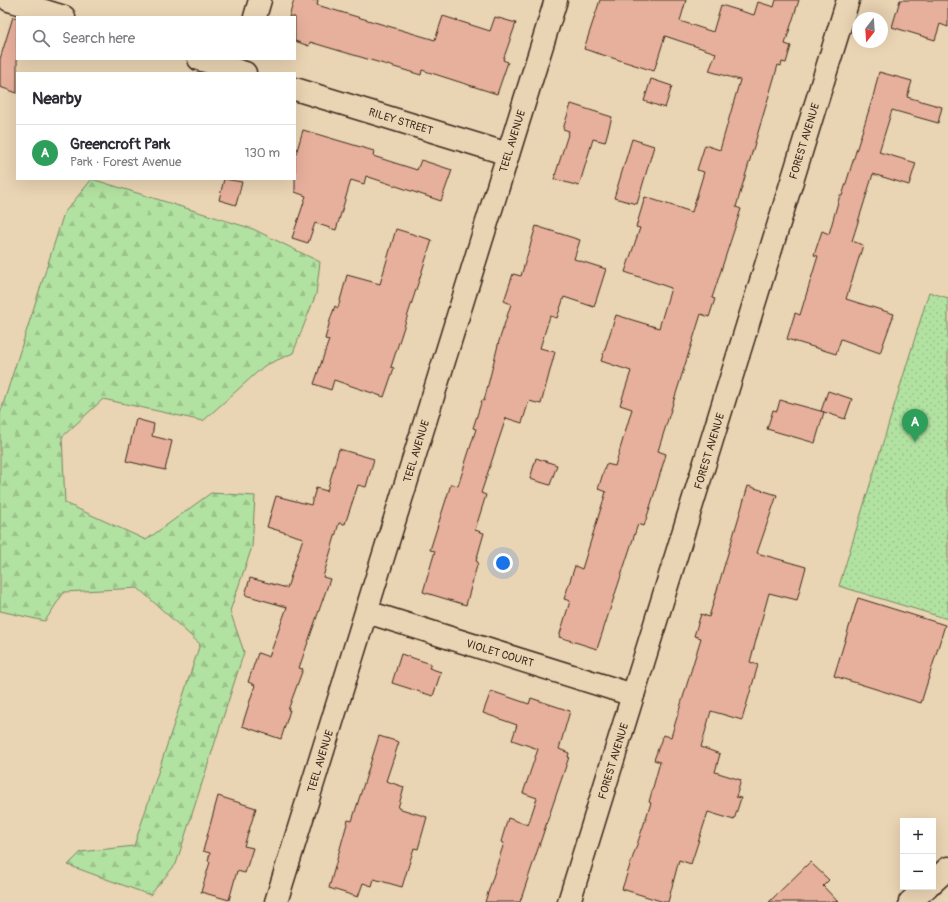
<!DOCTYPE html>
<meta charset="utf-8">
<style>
body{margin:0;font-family:Pangolin,sans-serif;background:#f2f2f3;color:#2b2b33}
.controls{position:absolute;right:12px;bottom:12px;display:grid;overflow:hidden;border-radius:0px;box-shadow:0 4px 16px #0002}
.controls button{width:36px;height:36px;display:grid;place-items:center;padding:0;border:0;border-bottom:1px solid #e1e1e2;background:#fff;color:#2b2b33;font:20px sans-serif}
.compass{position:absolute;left:852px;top:12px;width:36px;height:36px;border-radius:50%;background:#fff;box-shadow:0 4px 16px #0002;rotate:197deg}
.you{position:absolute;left:503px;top:563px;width:14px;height:14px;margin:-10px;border:3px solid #fff;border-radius:50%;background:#1a73e8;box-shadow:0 0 0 6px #1a73e833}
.badge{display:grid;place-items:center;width:26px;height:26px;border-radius:50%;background:#d93025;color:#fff;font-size:13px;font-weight:700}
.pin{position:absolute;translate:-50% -33px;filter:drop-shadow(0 1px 2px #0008)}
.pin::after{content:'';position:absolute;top:21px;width:14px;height:12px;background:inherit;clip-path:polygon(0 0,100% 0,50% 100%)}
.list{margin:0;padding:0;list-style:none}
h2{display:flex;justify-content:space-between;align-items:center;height:52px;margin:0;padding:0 16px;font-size:17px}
h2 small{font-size:13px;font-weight:400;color:#7c7c81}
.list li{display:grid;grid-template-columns:26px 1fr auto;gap:12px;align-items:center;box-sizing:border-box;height:56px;padding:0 16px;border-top:1px solid #e1e1e2}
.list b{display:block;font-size:15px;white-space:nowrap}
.list p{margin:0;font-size:13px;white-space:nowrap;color:#7c7c81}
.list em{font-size:13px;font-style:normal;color:#7c7c81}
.icon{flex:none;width:22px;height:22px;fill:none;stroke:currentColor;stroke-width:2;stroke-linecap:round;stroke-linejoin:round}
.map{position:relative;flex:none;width:948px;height:902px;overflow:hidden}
.search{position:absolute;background:#fff;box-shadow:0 4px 16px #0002;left:16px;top:16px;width:280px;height:44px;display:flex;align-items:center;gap:10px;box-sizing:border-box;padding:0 14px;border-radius:0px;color:#7c7c81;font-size:15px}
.panel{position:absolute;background:#fff;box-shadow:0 4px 16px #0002;left:16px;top:72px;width:280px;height:108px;border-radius:0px}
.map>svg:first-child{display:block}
.forest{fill:url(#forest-firs);stroke:#768660}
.park{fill:url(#park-dots);stroke:#768660}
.building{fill:#e7b09c;stroke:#3b2a1e}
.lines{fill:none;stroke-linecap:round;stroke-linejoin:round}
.minor-casing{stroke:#3b2a1e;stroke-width:25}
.tertiary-casing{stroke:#3b2a1e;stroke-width:25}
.minor{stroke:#e9d4b3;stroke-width:22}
.tertiary{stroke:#e9d4b3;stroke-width:22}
.labels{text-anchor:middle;stroke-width:3;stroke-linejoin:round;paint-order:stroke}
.street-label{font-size:11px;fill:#3b2a1e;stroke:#e9d4b3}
</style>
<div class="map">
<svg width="948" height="902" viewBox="0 0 948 902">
<defs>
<pattern id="forest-firs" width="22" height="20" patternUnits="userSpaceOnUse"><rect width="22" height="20" fill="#b2e2a1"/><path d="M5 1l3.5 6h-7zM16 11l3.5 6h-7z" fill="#9ac28a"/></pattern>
<pattern id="park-dots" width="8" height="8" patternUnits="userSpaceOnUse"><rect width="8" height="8" fill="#b2e2a1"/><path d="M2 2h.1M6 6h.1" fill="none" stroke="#9ac28a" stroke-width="1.8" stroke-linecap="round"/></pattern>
</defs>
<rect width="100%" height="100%" fill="#e9d4b3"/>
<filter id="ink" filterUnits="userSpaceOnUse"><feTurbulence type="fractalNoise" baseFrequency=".025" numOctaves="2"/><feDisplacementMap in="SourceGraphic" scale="8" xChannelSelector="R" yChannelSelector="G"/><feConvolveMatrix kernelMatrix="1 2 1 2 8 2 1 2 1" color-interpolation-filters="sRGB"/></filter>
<g filter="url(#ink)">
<path class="forest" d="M 92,179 L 253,229 L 320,262 L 316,294 L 293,353 L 264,366 L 203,421 L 103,399 L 62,437 L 65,503 L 146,540 L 211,493 L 255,496 L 252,547 L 230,611 L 244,652 L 176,864 L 150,895 L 68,865 L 81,852 L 134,846 L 200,644 L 138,588 L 64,592 L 45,621 L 0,611 L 0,414 L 64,213 Z"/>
<path class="park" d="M 929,292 L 948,298 L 948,619 L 839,586 Z"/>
<g class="building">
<path d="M 294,0 L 318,0 L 317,5 L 435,40 L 443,16 L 490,31 L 495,17 L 516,23 L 503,60 L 508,62 L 497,94 L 422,70 L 421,75 L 310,42 L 309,46 L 295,41 L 295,17 L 289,17 Z"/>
<path d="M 600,0 L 686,0 L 680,21 L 713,32 L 721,5 L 754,15 L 758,2 L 774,7 L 776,0 L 799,0 L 785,44 L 791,46 L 786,63 L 782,62 L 781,66 L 778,65 L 736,207 L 741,209 L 712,298 L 715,299 L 709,317 L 701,314 L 658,451 L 666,454 L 652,501 L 644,526 L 638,524 L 597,649 L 559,637 L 570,601 L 564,599 L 575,566 L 582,569 L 606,492 L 598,489 L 606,464 L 615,466 L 632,409 L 620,405 L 631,371 L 601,361 L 616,315 L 659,328 L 671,288 L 625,272 L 640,228 L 636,227 L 645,197 L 692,212 L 704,172 L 697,170 L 705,145 L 720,150 L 740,80 L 709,71 L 716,53 L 665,36 L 654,71 L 584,49 Z"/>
<path d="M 900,0 L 948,0 L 948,27 L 940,24 L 935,40 L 892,27 Z"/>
<path d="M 13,17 L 17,18 L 17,93 L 0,87 L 0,59 Z"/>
<path d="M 879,72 L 912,81 L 907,97 L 942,107 L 938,123 L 892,110 L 879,152 L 916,163 L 909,185 L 873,174 L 852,241 L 863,245 L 846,299 L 894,314 L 880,353 L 841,339 L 836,354 L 787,339 L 795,313 L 800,315 L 818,256 L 814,255 L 822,231 L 829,234 L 840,195 L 842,196 L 873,97 Z"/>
<path d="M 651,79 L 672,86 L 665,108 L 644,101 Z"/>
<path d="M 571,104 L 612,117 L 605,142 L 593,139 L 579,186 L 554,179 L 569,131 L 563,129 Z"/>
<path d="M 303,130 L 374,151 L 373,156 L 417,170 L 421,160 L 452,170 L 441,201 L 366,176 L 364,184 L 351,180 L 336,230 L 315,223 L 308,243 L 292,238 L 306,196 L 295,192 L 295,157 Z"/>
<path d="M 632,139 L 654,146 L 637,204 L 614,198 Z"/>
<path d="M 224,179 L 242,182 L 236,205 L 219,200 Z"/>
<path d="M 536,226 L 580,240 L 574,259 L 606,269 L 594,307 L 564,297 L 557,318 L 550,316 L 540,348 L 555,352 L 541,404 L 529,401 L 522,423 L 506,418 L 481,493 L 486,495 L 475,530 L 484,533 L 476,561 L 478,562 L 466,605 L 423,592 L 435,551 L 430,550 L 451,484 L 458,486 L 476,429 L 473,428 L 482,400 L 484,401 L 499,341 L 511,304 L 504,301 L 513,274 L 521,276 Z"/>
<path d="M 396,229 L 432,240 L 391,367 L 394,368 L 384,397 L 334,380 L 331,390 L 314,384 L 329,340 L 325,339 L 331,317 L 335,306 L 338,308 L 347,275 L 380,284 Z"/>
<path d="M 828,391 L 852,399 L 845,419 L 821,411 Z"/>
<path d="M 780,400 L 824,412 L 815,443 L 767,429 L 773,410 L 777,411 Z"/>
<path d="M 136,419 L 154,424 L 152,436 L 172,441 L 165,470 L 126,461 Z"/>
<path d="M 339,449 L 374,459 L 366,487 L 358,485 L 345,524 L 339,523 L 323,577 L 330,579 L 299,668 L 303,669 L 288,710 L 290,710 L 281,739 L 242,726 L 255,685 L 248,682 L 258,653 L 269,657 L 287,607 L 245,595 L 250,578 L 287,588 L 303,538 L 267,527 L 276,496 L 311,505 L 316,488 L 327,491 Z"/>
<path d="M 536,458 L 557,465 L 550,485 L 530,479 Z"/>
<path d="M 748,486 L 777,495 L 757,553 L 806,567 L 797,600 L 769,593 L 750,662 L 758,665 L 742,720 L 711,711 L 701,747 L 720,754 L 715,772 L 741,780 L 736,797 L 741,798 L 734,820 L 708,812 L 691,864 L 679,860 L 668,902 L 664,902 L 622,889 L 651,803 L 649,802 L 660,762 L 654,760 L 663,735 L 671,737 L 701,638 L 694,636 L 701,614 L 709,617 Z"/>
<path d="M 858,598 L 945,625 L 921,703 L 834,676 Z"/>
<path d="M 401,654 L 431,664 L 429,668 L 441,672 L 433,696 L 392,683 Z"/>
<path d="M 491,691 L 529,704 L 531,698 L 570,711 L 559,749 L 569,753 L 568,757 L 569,757 L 520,902 L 485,902 L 504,843 L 501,842 L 508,818 L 528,825 L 537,798 L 523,793 L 538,749 L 512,740 L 517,725 L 483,713 Z"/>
<path d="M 379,736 L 399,742 L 386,781 L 404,787 L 398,808 L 427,817 L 418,849 L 414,848 L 402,887 L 374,879 L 372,886 L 363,883 L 358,897 L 329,888 L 348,820 L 352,821 Z"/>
<path d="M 218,796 L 256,808 L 244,846 L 253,848 L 245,873 L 237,871 L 229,900 L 201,892 L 210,862 L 208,861 L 210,853 L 203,851 Z"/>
<path d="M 810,862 L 829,880 L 823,886 L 838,902 L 769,902 Z"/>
</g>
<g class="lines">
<g class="minor-casing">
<g id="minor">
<path d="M 9,0 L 64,17"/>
<path d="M 255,17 L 260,0"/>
<path d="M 199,59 L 245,73"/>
<path d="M 295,89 L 508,154"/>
<path d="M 367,612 L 633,695"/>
<path d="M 276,902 L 556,0"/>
<path d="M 569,902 L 848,0"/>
</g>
</g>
<g class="tertiary-casing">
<g id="tertiary">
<path d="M 933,882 L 948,868"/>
<path d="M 910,902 L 927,887"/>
</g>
</g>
<use href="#minor" class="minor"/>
<use href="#tertiary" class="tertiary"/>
</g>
</g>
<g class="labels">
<g class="street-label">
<text transform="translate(401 121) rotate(17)" y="4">RILEY STREET</text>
<text transform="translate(512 141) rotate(-73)" y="4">TEEL AVENUE</text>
<text transform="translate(804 141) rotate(-73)" y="4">FOREST AVENUE</text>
<text transform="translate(416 451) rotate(-73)" y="4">TEEL AVENUE</text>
<text transform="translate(709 451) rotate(-73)" y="4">FOREST AVENUE</text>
<text transform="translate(500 653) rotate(17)" y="4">VIOLET COURT</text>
<text transform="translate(320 761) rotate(-73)" y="4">TEEL AVENUE</text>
<text transform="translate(613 761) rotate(-73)" y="4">FOREST AVENUE</text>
</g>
</g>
</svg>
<div class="controls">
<button>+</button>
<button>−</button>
</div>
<svg class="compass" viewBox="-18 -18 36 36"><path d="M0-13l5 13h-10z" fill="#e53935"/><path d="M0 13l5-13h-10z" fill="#7c7c81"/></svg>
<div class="you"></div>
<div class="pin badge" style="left:915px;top:442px;background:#2e9e5b">A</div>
<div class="search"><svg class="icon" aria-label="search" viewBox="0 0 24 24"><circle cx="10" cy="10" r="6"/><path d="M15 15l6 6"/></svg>Search here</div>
<section class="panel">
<h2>Nearby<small></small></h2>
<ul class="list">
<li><span class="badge" style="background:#2e9e5b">A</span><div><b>Greencroft Park</b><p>Park · Forest Avenue</p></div><em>130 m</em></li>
</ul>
</section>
</div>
